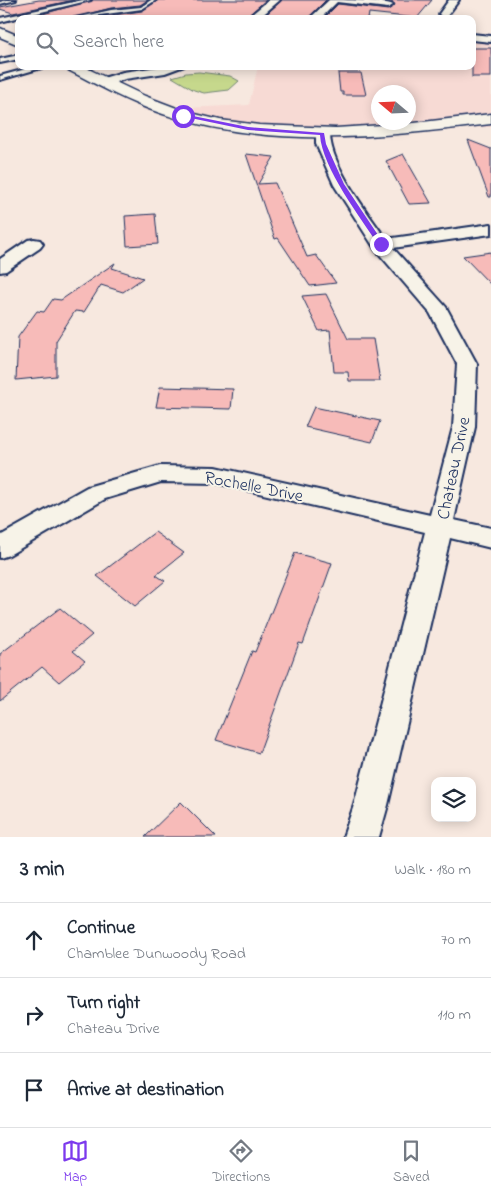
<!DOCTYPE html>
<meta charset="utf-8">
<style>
body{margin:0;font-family:"Indie Flower",sans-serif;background:#f6f6f7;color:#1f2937}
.controls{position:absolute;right:15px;bottom:15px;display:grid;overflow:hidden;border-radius:10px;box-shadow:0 2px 12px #0003}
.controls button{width:45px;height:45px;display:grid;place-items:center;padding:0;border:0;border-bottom:1px solid #e0e1e3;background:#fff;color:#1f2937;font:25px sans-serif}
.compass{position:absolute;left:371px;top:85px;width:45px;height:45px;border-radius:50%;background:#fff;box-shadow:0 2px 12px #0003;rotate:289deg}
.stop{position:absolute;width:15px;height:15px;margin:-11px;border:4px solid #7c3aed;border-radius:50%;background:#fff}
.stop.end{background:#7c3aed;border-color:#fff;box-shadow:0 1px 5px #0008}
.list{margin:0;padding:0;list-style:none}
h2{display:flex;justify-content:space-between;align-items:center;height:65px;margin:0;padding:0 20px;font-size:21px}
h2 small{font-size:16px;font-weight:400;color:#747a83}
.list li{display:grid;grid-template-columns:32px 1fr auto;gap:15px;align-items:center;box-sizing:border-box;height:75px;padding:0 20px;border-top:1px solid #e0e1e3}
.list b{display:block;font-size:19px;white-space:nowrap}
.list p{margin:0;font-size:16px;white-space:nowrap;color:#747a83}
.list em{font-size:16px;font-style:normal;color:#747a83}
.icon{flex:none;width:28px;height:28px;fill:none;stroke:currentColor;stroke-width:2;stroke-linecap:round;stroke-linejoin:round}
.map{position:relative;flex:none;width:491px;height:837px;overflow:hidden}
.search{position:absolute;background:#fff;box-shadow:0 2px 12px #0003;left:15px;right:15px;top:15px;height:55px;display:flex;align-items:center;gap:12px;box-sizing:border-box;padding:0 18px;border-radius:10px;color:#747a83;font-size:19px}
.sheet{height:290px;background:#fff}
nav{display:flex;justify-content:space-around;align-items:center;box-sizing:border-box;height:70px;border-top:1px solid #e0e1e3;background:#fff;font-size:14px;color:#747a83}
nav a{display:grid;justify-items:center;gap:2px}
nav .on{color:#7c3aed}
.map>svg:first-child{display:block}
.built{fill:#f7dad4;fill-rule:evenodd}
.green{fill:#c6d88c;stroke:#708475}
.building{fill:#f7bbb9;stroke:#1b2f5e}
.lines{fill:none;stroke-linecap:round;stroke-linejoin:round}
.service-casing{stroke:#1b2f5e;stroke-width:4}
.minor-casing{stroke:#1b2f5e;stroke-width:4}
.tertiary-casing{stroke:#1b2f5e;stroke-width:3}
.service{fill:#f7f3e8;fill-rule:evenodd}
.minor{fill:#f7f3e8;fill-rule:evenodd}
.tertiary{fill:#f7f3e8;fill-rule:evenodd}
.route{fill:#7c3aed}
.labels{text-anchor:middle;stroke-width:4;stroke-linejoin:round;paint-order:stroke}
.street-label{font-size:18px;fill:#1b2f5e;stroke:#f7f3e8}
</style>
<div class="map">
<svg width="491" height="837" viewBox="0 0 491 837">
<rect width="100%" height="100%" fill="#f7e8df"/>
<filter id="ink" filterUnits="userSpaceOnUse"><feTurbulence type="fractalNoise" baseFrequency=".02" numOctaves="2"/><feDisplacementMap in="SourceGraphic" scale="10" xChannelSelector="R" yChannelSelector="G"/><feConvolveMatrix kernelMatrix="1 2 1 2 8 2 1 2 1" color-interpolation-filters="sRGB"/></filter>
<g filter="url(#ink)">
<path class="built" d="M 472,34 L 491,36 L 491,127 L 290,131 L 142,110 L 249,105 L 258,66 L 472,66 ZM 378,92 L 408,92 L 408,122 L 378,122 Z"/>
<path class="green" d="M 199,72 L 230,76 L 239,81 L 229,90 L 204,93 L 194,90 L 172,77 L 186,73 Z"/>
<g class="building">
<path d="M 39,0 L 74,0 L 13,13 L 0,9 L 0,7 Z"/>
<path d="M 93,0 L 148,0 L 140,5 L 111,8 L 69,19 L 25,19 Z"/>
<path d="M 158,0 L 266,0 L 244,19 L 86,19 L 142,11 Z"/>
<path d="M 282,0 L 326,0 L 307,19 L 261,19 Z"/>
<path d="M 378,0 L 432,0 L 417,18 L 369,13 L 368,19 L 323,19 L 338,4 L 388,10 L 395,5 L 394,3 Z"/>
<rect x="472" y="48" width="19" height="29"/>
<path d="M 338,73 L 361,73 L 366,95 L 343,95 L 343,92 L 340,92 Z"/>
<path d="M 468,140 L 491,149 L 491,197 L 489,197 Z"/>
<path d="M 246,154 L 274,157 L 258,184 L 275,183 L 307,257 L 316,255 L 336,283 L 310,286 L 278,238 L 275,239 Z"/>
<path d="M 403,154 L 431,203 L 409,204 L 386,161 Z"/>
<path d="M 155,214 L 158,244 L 127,246 L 125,216 Z"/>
<path d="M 491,252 L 491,285 L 463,256 Z"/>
<path d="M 115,263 L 112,268 L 143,278 L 123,292 L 101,285 L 84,312 L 75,311 L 56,341 L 56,376 L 16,380 L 18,337 L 37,311 L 44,312 L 53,299 L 61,300 Z"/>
<path d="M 326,294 L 348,339 L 373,339 L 380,381 L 349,381 L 348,372 L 334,372 L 330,330 L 319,331 L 302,296 Z"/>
<path d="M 160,387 L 233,389 L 231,409 L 156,407 Z"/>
<path d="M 314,407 L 380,421 L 372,442 L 305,427 Z"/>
<path d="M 155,532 L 184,553 L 156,575 L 165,581 L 135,606 L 97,576 Z"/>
<path d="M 295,553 L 332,563 L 303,644 L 299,643 L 259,753 L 216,740 L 252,651 L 255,652 Z"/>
<path d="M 60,608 L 92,635 L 73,651 L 85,661 L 59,682 L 42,667 L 0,701 L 0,654 Z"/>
<path d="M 181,802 L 216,837 L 145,837 Z"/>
</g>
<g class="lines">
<g class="service-casing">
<g id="service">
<path d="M 7,0 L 16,0 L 0,4 L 0,2 Z"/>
<path d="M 83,0 L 91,0 L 0,22 L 0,18 Z"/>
<path d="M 151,0 L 156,0 L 142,9 L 71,19 L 111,10 L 141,7 Z"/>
<path d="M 19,55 L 19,59 L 0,63 L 0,59 Z"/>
<path d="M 37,66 L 48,66 L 0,80 L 0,76 Z"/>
<path d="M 86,66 L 95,66 L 80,72 L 77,70 Z"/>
</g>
</g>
<g class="minor-casing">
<g id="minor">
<path d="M 269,0 L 280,0 L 258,19 L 246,19 Z"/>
<path d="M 329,0 C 343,0 382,0 393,5 L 388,8 L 337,2 L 320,19 L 309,19 Z"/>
<path d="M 449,0 L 459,0 L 447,16 L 441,16 L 439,14 Z"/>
<path d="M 472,34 L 491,36 L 491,42 L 472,40 Z"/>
<path d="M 165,66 L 184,66 L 165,73 L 125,79 L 104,86 L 98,82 L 100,79 L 123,72 Z"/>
<path d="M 323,130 L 330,134 C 330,165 368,213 386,239 L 491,224 L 491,234 L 393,248 L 446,307 L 477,364 L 475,427 L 454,520 L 491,528 L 491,548 L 450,538 L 388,805 L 379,837 L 343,837 L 354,805 L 425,532 L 216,483 L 161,482 L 105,499 L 9,555 L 0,558 L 0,536 L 87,487 L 160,466 L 216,467 L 430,515 L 453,427 L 457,364 L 430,313 L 375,249 L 334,185 L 316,144 L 316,134 Z"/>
<path d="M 34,239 L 40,240 L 43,244 L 40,248 L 6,271 L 0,272 L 0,259 L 28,240 Z"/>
</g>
</g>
<g class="tertiary-casing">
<g id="tertiary">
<path d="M 0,28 L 19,36 L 19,45 L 0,37 Z"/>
<path d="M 64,66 L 82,66 L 145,96 L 187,112 L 220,120 L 259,125 L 336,128 L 414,123 L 491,114 L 491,124 C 381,137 270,150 163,114 C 129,103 98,85 66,69 Z"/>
</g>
</g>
<use href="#service" class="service"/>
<use href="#minor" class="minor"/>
<use href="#tertiary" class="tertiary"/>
</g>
</g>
<path class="route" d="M 183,114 L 248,127 L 324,133 L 326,144 L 344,184 L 384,244 L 379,246 C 361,218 322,168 320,135 L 248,130 L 181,116 Z"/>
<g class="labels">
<g class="street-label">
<text transform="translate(453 468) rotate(-78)" y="6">Chateau Drive</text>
<text transform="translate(254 486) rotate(11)" y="6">Rochelle Drive</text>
</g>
</g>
</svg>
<div class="controls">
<button><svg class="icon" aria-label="layers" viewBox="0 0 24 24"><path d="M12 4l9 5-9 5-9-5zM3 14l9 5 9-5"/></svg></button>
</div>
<svg class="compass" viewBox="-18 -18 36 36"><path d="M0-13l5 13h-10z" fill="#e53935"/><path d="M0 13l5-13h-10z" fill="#747a83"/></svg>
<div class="stop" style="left:183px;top:116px"></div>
<div class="stop end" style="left:381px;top:244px"></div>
<div class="search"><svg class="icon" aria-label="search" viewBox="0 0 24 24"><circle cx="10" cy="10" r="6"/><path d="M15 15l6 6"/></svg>Search here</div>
</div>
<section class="sheet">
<h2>3 min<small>Walk · 180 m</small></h2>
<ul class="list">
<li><svg class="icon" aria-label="ahead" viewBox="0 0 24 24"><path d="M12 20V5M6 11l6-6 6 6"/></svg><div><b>Continue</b><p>Chamblee Dunwoody Road</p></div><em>70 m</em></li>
<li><svg class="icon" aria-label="right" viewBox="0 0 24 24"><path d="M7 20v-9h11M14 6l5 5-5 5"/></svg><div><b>Turn right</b><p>Chateau Drive</p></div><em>110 m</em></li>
<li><svg class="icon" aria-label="arrive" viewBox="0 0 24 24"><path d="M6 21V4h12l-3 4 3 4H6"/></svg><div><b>Arrive at destination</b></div></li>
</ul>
</section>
<nav>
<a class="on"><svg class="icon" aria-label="map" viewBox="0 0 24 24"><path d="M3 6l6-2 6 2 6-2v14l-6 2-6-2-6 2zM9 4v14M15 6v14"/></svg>Map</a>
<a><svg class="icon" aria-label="directions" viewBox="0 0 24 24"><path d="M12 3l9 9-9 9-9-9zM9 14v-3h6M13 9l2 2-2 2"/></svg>Directions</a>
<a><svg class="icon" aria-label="saved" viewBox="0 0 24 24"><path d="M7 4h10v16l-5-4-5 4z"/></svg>Saved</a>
</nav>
